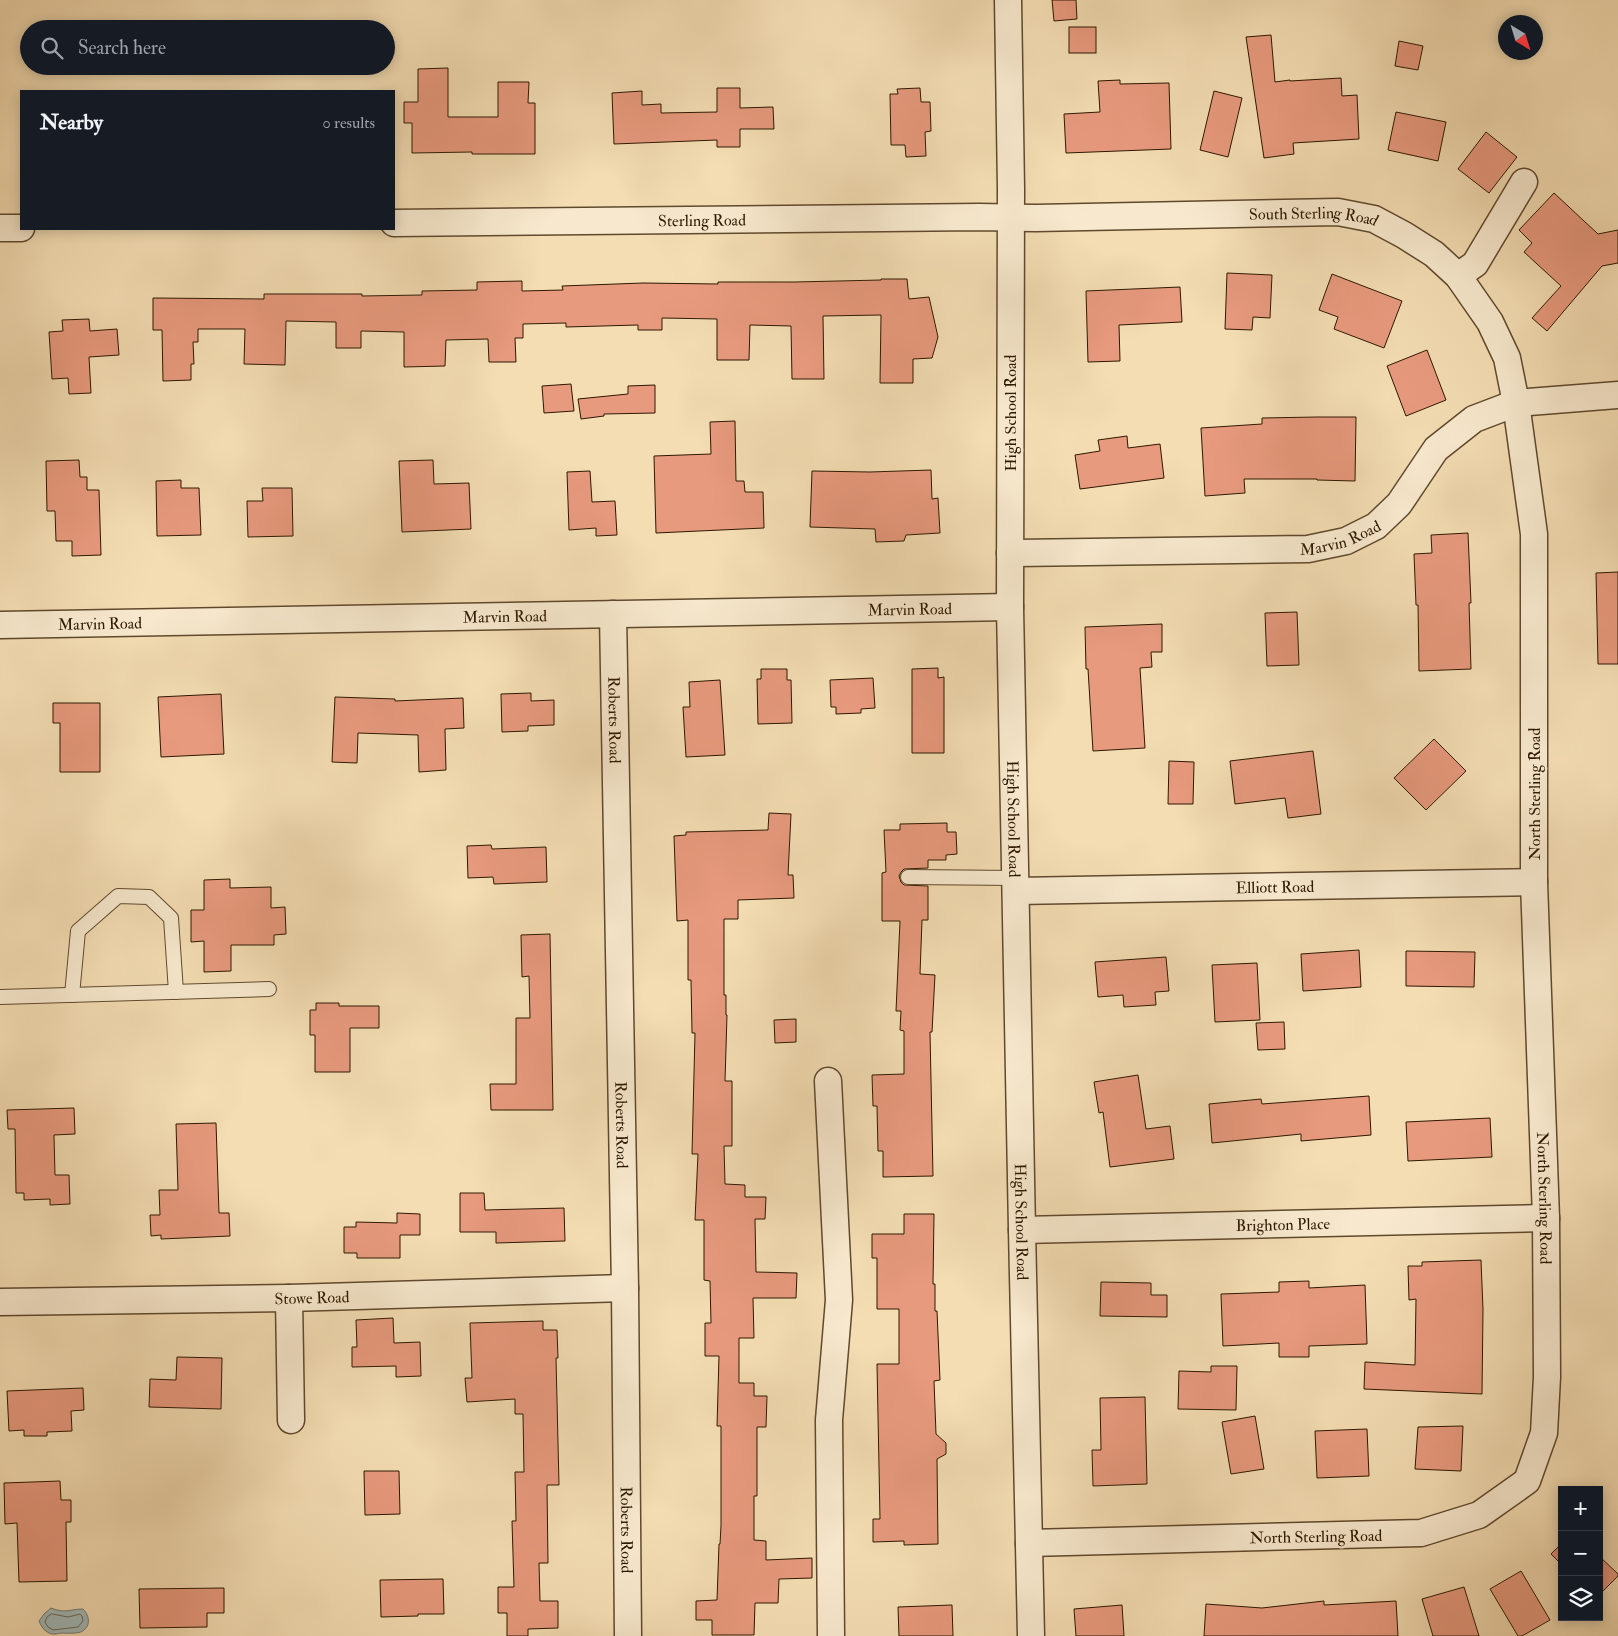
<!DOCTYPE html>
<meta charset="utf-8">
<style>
body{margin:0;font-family:"IM FELL Double Pica",serif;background:#242831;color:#f1f3f6}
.controls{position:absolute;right:15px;bottom:15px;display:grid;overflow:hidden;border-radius:0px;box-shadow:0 2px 12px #0003}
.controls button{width:45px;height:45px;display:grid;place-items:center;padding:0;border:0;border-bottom:1px solid #363941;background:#171b24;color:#f1f3f6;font:25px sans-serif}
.compass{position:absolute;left:1498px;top:15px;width:45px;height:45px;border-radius:50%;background:#171b24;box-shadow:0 2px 12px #0003;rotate:142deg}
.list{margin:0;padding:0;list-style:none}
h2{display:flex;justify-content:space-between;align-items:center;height:65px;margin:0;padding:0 20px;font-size:21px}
h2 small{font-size:16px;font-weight:400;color:#9ea1a6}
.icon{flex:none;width:28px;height:28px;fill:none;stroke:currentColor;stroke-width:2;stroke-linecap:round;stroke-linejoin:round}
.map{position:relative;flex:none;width:1618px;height:1636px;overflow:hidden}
.search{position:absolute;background:#171b24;box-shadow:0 2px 12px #0003;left:20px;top:20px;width:375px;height:55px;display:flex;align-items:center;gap:12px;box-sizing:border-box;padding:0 18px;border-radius:28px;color:#9ea1a6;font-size:19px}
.panel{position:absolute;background:#171b24;box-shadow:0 2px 12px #0003;left:20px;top:90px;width:375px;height:140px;border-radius:0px}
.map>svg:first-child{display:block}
.water{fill:#a1b9b8;stroke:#73796e}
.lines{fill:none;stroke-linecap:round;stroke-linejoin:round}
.shore{stroke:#67685c;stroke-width:1}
.building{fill:#e89a7e;stroke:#2d1800}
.lane-casing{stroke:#5f492d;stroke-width:16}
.street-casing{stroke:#5f492d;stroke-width:29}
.lane{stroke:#f8e9ce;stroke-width:14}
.street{stroke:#f8e9ce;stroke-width:26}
.labels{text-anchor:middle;stroke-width:4.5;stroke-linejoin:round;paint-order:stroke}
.street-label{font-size:16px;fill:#2d1800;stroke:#f8e9ce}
</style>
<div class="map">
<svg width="1618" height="1636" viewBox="0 0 1618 1636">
<rect width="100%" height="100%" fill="#f4ddb3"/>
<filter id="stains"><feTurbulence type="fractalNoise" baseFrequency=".004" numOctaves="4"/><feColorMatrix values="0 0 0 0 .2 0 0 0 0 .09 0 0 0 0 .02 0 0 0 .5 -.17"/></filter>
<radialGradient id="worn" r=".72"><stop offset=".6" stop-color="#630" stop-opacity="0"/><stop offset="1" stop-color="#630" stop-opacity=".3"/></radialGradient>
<path class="water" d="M 51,1608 C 66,1614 69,1609 83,1609 C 90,1616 91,1627 81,1632 C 74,1634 67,1633 61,1633 C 57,1634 52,1635 49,1633 C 44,1631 41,1626 39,1621 L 44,1614 Z"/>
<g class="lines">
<path class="shore" d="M 52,1614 L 68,1617 L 80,1614 L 82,1616 L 83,1621 L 78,1627 L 53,1630 L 48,1627 L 45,1622 L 47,1617 Z"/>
</g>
<g class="building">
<path d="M 1052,0 L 1076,0 L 1077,19 L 1054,21 Z"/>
<rect x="1069" y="27" width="27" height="26"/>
<path d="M 1271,35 L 1275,82 L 1290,80 L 1290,81 L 1341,78 L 1342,96 L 1357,95 L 1359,139 L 1293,143 L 1294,154 L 1264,158 L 1246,37 Z"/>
<path d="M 1399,41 L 1423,46 L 1418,70 L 1395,66 Z"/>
<path d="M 448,68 L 448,117 L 498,117 L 498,82 L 529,82 L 528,103 L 535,103 L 535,154 L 472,154 L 472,152 L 412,153 L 412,123 L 404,123 L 404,102 L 418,102 L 418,69 Z"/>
<path d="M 1120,80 L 1120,84 L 1169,83 L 1171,149 L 1066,153 L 1064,114 L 1100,112 L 1098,81 Z"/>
<path d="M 717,88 L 740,88 L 740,108 L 773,107 L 774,129 L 740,129 L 740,147 L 717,147 L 717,140 L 614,144 L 612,93 L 642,91 L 642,105 L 661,104 L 661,113 L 717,112 Z"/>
<path d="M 920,88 L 921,102 L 930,102 L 931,131 L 925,132 L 926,156 L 906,157 L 905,145 L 891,145 L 890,94 L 898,94 L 897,89 Z"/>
<path d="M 1214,91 L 1242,98 L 1228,157 L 1200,150 Z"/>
<path d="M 1396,112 L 1446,122 L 1438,161 L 1388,150 Z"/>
<path d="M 1486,132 L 1517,157 L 1489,193 L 1458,169 Z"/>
<path d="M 1554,193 L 1598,234 L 1618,230 L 1618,263 L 1602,266 L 1547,331 L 1532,318 L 1561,286 L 1524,252 L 1532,243 L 1519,230 Z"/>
<path d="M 1227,273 L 1272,275 L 1270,318 L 1253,317 L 1252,330 L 1225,329 Z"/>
<path d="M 1332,274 L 1402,301 L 1384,348 L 1334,329 L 1338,317 L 1319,310 Z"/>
<path d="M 881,279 L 907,279 L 909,299 L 929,297 L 938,337 L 932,358 L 913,359 L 913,383 L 880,383 L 881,315 L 823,316 L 824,379 L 792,379 L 791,326 L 750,325 L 749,360 L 717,360 L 717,319 L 662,318 L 662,330 L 638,330 L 638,325 L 566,327 L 566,323 L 523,324 L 523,338 L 515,338 L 516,362 L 489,362 L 488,339 L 446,340 L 445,366 L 404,367 L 404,332 L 361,331 L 361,348 L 336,348 L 336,322 L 286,321 L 285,365 L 244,364 L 245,329 L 198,329 L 198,342 L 193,342 L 194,364 L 191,364 L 191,380 L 163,381 L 162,330 L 153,330 L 153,298 L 264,299 L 264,294 L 362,294 L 362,296 L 422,295 L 422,291 L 477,290 L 477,282 L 522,281 L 522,291 L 563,290 L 562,286 L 643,283 L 718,284 L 718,282 L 795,282 L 881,280 Z"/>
<path d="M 1180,287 L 1182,322 L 1119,325 L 1120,361 L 1088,362 L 1086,291 Z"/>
<path d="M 89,319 L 90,331 L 117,329 L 119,355 L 89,357 L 91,393 L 69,394 L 68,378 L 52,379 L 49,332 L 63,331 L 62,320 Z"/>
<path d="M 1427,350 L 1446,400 L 1406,416 L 1387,366 Z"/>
<path d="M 571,384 L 574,411 L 544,413 L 542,386 Z"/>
<path d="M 655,385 L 655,413 L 604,414 L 604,416 L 581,419 L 578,399 L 628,394 L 628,386 Z"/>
<path d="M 1317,417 L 1356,417 L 1355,481 L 1317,480 L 1317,479 L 1244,479 L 1245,493 L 1205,496 L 1201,428 L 1262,424 L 1262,418 Z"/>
<path d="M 735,421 L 736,481 L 744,481 L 745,492 L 763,492 L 764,528 L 656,533 L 654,456 L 711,454 L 710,422 Z"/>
<path d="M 1127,436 L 1128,448 L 1160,444 L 1164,478 L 1080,489 L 1075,455 L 1100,451 L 1098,440 Z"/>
<path d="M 79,460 L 80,477 L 87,477 L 87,490 L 99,490 L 101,555 L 72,556 L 72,541 L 56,541 L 55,511 L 47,511 L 46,461 Z"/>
<path d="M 433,460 L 434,484 L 469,483 L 471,529 L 402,532 L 399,461 Z"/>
<path d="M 931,470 L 932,499 L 938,498 L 940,533 L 906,535 L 904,541 L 876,542 L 875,529 L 810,527 L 812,471 L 870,472 Z"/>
<path d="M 590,471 L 592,502 L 615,501 L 617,535 L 596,536 L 596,528 L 569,530 L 567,472 Z"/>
<path d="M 181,480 L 181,488 L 199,488 L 201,535 L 157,536 L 156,481 Z"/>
<path d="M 262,488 L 292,488 L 293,536 L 248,537 L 247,501 L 263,501 Z"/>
<path d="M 1468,533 L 1471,603 L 1469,603 L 1471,669 L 1419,671 L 1418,605 L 1416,605 L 1414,554 L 1432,553 L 1431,535 Z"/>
<path d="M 1618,572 L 1618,664 L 1598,664 L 1596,573 Z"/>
<path d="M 1297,612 L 1299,665 L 1267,666 L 1265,613 Z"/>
<path d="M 1162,624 L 1162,652 L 1151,652 L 1152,667 L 1140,668 L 1145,748 L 1093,751 L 1088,669 L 1086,669 L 1085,627 Z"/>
<path d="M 938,668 L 938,678 L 944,677 L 944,753 L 912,753 L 912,669 Z"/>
<path d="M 761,669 L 787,669 L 787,680 L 791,680 L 792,723 L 758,724 L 757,679 L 761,679 Z"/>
<path d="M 873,678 L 875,708 L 861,709 L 861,713 L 836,714 L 836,707 L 831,707 L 830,680 Z"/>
<path d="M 720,680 L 725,755 L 686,757 L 683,707 L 690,707 L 689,682 Z"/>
<path d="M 531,693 L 531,701 L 554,700 L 554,725 L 528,726 L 528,731 L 502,732 L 501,694 Z"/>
<path d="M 221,694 L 224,754 L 161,757 L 158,697 Z"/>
<path d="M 335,697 L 395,699 L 395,701 L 463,698 L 464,728 L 445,729 L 446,770 L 419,772 L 418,735 L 358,733 L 357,763 L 332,762 Z"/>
<path d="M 53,703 L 100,703 L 100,772 L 60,772 L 60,723 L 53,723 Z"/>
<path d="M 1434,739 L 1466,771 L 1426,810 L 1394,778 Z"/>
<path d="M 1313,751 L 1321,814 L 1288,818 L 1285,798 L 1235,804 L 1230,761 Z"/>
<path d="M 1169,761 L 1194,762 L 1193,804 L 1168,804 Z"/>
<path d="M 769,813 L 791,814 L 788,875 L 793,875 L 794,898 L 738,900 L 738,919 L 724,919 L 724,995 L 726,995 L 726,1015 L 727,1015 L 725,1081 L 732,1081 L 732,1146 L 724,1146 L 725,1184 L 745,1185 L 745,1197 L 766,1197 L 765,1219 L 755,1219 L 756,1272 L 797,1273 L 796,1298 L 753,1298 L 754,1338 L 739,1338 L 739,1383 L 754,1383 L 754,1396 L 767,1396 L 766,1427 L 757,1427 L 757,1496 L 754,1496 L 754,1540 L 766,1541 L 766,1560 L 812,1558 L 812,1578 L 779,1579 L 778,1603 L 755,1603 L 754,1635 L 712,1635 L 712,1620 L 696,1620 L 696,1601 L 717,1600 L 719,1544 L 720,1544 L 721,1526 L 721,1426 L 717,1426 L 719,1356 L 705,1356 L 705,1323 L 711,1323 L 710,1281 L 704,1280 L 704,1220 L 695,1220 L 698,1154 L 692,1154 L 695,1033 L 692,1033 L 691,980 L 688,980 L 688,920 L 677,921 L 674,836 L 686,835 L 686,832 L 768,830 Z"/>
<path d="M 947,823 L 947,832 L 956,832 L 957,854 L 946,855 L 946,860 L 928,860 L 928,868 L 904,869 L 901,872 L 899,876 L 901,882 L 904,885 L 928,886 L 928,920 L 922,920 L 920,974 L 935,975 L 932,1032 L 930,1032 L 933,1176 L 883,1177 L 883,1151 L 878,1151 L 877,1106 L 873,1106 L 872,1075 L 904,1074 L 904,1031 L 900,1030 L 901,1011 L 896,1011 L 900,921 L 882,921 L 882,873 L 886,872 L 884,830 L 900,830 L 900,824 Z"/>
<path d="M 491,845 L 492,849 L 546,847 L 547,882 L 494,884 L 493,877 L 468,878 L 467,846 Z"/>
<path d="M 230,879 L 230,888 L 271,887 L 271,908 L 285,907 L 286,934 L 274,935 L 274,945 L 231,945 L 231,971 L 204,972 L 204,941 L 191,942 L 191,910 L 204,910 L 204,880 Z"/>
<path d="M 550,934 L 553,1110 L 491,1110 L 490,1084 L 516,1084 L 516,1018 L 530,1018 L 529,976 L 522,977 L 521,935 Z"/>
<path d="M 1359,950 L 1361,987 L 1303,991 L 1301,954 Z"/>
<path d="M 1406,951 L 1475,952 L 1474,987 L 1406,986 Z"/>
<path d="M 1166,957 L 1169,991 L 1155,992 L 1156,1005 L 1124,1007 L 1123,995 L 1098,997 L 1095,962 Z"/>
<path d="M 1257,963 L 1260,1020 L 1215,1022 L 1212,965 Z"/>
<path d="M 316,1003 L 339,1003 L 339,1006 L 379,1006 L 379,1028 L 350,1028 L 350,1072 L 315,1072 L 315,1035 L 310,1035 L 310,1010 L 316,1010 Z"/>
<path d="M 796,1019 L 796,1042 L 775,1043 L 774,1020 Z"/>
<path d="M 1284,1022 L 1285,1049 L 1258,1050 L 1256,1023 Z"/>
<path d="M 1138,1075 L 1146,1129 L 1170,1126 L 1174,1159 L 1110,1167 L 1103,1112 L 1099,1113 L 1094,1082 Z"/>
<path d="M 1369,1096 L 1371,1135 L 1301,1141 L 1301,1134 L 1212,1143 L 1209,1104 L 1261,1099 L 1262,1104 Z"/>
<path d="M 74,1108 L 75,1134 L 54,1135 L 55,1175 L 69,1175 L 70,1204 L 50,1205 L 50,1199 L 24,1200 L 24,1193 L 16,1193 L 15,1129 L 8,1129 L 7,1110 Z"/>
<path d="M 1490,1118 L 1492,1157 L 1408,1161 L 1406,1122 Z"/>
<path d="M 216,1123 L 219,1213 L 229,1213 L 230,1236 L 161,1239 L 161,1235 L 151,1236 L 150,1215 L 160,1215 L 159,1190 L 178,1190 L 176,1124 Z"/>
<path d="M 460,1193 L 484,1193 L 485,1210 L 564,1208 L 565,1241 L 496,1243 L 496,1232 L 460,1232 Z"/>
<path d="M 397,1213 L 420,1214 L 420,1235 L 400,1235 L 400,1258 L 357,1258 L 357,1253 L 344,1253 L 344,1227 L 356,1227 L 356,1222 L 397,1223 Z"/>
<path d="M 904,1214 L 934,1214 L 933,1284 L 935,1284 L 935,1311 L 937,1311 L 940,1380 L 934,1381 L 936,1434 L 946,1443 L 946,1454 L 937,1459 L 938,1544 L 904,1545 L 904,1541 L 873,1542 L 873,1519 L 880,1519 L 877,1364 L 899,1364 L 899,1309 L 877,1309 L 877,1258 L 872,1258 L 872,1234 L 904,1234 Z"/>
<path d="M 1481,1260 L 1483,1309 L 1482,1394 L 1364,1389 L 1365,1362 L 1415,1365 L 1416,1299 L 1409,1300 L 1408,1266 L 1422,1266 L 1422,1262 Z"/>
<path d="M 1309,1281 L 1309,1288 L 1365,1285 L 1367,1344 L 1309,1346 L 1309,1357 L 1279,1357 L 1279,1343 L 1223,1346 L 1221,1294 L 1279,1292 L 1279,1282 Z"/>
<path d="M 1101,1282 L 1151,1283 L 1151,1295 L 1167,1295 L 1167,1317 L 1100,1316 Z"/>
<path d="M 393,1318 L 394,1343 L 420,1342 L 421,1376 L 396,1377 L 396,1366 L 352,1367 L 352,1347 L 357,1347 L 356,1320 Z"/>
<path d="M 543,1321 L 543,1330 L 557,1330 L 558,1358 L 556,1358 L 559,1485 L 547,1485 L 548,1563 L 539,1563 L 540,1601 L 558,1601 L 558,1628 L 528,1629 L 528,1636 L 507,1636 L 507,1613 L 498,1613 L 498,1587 L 514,1587 L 512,1521 L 516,1521 L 515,1472 L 524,1472 L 523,1414 L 515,1414 L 515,1399 L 467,1402 L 465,1378 L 472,1378 L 470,1323 Z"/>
<path d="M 177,1357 L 222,1358 L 221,1409 L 149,1407 L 150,1379 L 176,1380 Z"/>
<path d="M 1211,1366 L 1237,1366 L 1236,1410 L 1178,1409 L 1179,1371 L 1211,1372 Z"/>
<path d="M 83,1388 L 84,1410 L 71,1411 L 72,1431 L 47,1432 L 47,1436 L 24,1436 L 24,1430 L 9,1431 L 7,1391 Z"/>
<path d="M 1145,1397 L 1147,1484 L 1093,1486 L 1092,1450 L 1101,1450 L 1100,1398 Z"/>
<path d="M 1255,1416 L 1264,1469 L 1231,1474 L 1222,1422 Z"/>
<path d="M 1463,1426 L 1461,1471 L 1415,1469 L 1418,1427 Z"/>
<path d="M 1367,1429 L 1369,1476 L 1317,1478 L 1315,1431 Z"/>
<path d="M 364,1471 L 399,1471 L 400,1514 L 365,1515 Z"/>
<path d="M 60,1481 L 61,1500 L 71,1500 L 71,1522 L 66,1522 L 67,1581 L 19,1582 L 17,1523 L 5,1524 L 4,1483 Z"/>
<path d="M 1562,1543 L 1562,1565 L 1551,1554 Z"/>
<path d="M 1599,1556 L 1618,1574 L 1618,1576 L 1599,1595 Z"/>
<path d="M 1521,1571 L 1550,1620 L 1522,1636 L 1518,1636 L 1490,1589 Z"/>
<path d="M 443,1579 L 444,1614 L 418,1614 L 418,1616 L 381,1617 L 380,1580 Z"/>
<path d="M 1464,1587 L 1479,1636 L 1433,1636 L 1422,1599 Z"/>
<path d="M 224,1588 L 224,1613 L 207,1613 L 207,1627 L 140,1628 L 139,1589 Z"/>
<path d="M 1324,1601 L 1324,1605 L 1396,1601 L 1398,1636 L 1204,1636 L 1206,1604 L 1262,1608 Z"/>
<path d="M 952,1605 L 953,1636 L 899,1636 L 898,1607 Z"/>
<path d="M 1122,1605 L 1124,1636 L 1076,1636 L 1074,1609 Z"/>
</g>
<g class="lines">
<g class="lane-casing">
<g id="lane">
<path d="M 908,877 L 1016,878"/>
<path d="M 72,995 L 78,931 L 118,896 L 149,897 L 171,918 L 176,992"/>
<path d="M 0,997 L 269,989"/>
</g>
</g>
<g class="street-casing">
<g id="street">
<path id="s1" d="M 1008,0 L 1011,189 L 1010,607 L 1022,1230 L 1031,1636"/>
<path id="s2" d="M 394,223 L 980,217 L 1036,218 L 1338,212 L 1374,219 L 1404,235 L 1434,254 L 1458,276 L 1490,322 L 1507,358 L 1516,403 L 1534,534 L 1534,882 L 1546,1218 L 1547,1377 L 1544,1433 L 1527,1481 L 1479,1515 L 1421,1533 L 1029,1543"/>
<path d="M 0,228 L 21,228"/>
<path d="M 1458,276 L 1475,264 L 1524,182"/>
<path id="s3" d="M 1010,553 L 1308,549 L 1346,541 L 1376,526 L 1399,504 L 1436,449 L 1474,419 L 1516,403 L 1618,395"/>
<path id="s4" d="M 613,614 L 625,1288 L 628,1636"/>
<path id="s5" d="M 0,625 L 1010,607"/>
<path id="s6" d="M 1016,891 L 1534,882"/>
<path d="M 828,1081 L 839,1300 L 829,1420 L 831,1636"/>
<path id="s7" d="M 1022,1230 L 1546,1218"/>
<path d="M 289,1298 L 291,1420"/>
<path id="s8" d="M 0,1302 L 289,1298 L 625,1288"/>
</g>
</g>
<use href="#lane" class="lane"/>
<use href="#street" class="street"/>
</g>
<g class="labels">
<g class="street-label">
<text dy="6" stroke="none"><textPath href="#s2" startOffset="308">Sterling Road</textPath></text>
<text dy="6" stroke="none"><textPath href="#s2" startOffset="920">South Sterling Road</textPath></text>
<text transform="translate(1010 413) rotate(-90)" y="6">High School Road</text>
<text dy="6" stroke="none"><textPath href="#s3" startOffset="332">Marvin Road</textPath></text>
<text dy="6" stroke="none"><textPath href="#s5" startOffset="910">Marvin Road</textPath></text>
<text dy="6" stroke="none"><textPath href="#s5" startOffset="505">Marvin Road</textPath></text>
<text dy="6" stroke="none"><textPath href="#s5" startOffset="100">Marvin Road</textPath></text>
<text dy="6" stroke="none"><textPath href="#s4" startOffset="106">Roberts Road</textPath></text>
<text transform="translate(1534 794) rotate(-90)" y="6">North Sterling Road</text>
<text dy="6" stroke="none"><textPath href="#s1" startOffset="819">High School Road</textPath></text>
<text dy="6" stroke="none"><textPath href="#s6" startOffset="259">Elliott Road</textPath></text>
<text dy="6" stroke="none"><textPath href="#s4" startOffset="511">Roberts Road</textPath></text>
<text dy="6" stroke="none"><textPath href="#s2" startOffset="2021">North Sterling Road</textPath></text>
<text dy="6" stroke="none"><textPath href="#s1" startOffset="1222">High School Road</textPath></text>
<text dy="6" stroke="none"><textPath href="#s7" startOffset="261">Brighton Place</textPath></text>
<text dy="6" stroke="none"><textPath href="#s8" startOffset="312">Stowe Road</textPath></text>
<text dy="6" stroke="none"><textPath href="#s4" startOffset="916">Roberts Road</textPath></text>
<text transform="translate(1316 1536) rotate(-1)" y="6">North Sterling Road</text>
</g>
</g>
<rect width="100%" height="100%" filter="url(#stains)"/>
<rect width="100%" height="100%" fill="url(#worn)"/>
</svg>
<div class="controls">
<button>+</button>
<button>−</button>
<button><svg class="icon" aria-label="layers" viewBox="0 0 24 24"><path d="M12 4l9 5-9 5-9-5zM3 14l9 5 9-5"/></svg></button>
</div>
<svg class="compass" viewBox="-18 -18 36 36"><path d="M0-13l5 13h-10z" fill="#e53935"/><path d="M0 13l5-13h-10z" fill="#9ea1a6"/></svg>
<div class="search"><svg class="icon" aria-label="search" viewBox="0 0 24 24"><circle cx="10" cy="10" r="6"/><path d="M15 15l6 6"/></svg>Search here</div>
<section class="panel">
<h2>Nearby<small>0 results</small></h2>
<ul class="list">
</ul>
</section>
</div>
